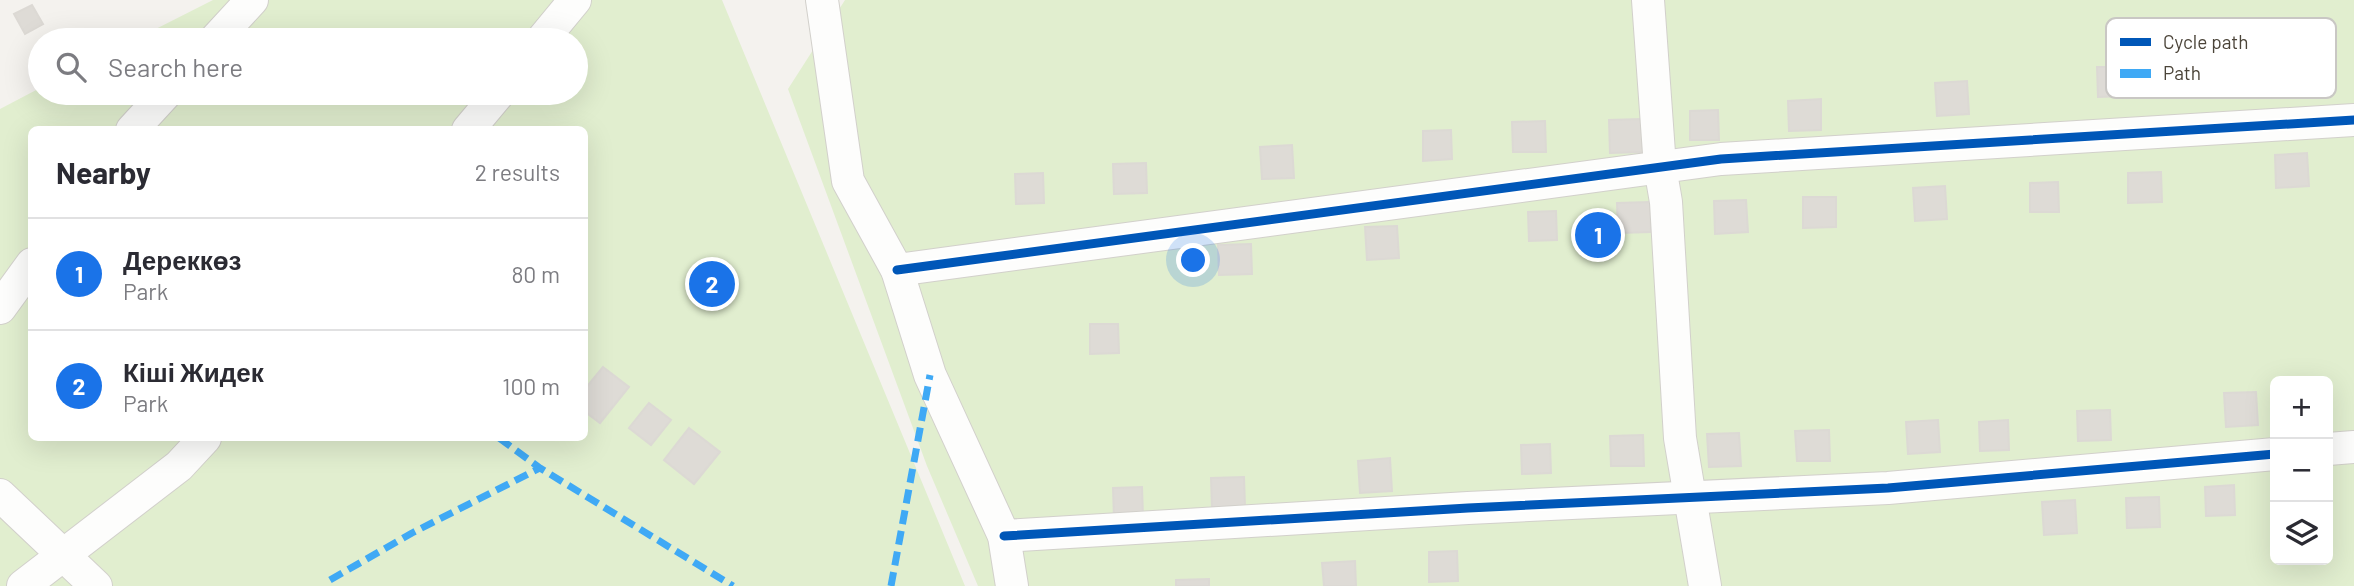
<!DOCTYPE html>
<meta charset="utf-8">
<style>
body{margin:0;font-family:Barlow,sans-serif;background:#f7f7f7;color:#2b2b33}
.controls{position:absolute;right:21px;bottom:21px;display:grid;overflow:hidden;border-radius:10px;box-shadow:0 7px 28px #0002}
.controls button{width:63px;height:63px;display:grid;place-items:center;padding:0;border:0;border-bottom:2px solid #e1e1e2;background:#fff;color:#2b2b33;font:35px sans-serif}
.you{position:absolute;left:1194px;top:261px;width:24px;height:24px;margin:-18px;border:5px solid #fff;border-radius:50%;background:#1a73e8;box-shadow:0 0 0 10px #1a73e833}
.badge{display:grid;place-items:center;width:46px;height:46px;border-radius:50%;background:#1a73e8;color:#fff;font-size:23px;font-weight:700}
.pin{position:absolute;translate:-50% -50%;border:4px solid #fff;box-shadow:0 2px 7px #0006}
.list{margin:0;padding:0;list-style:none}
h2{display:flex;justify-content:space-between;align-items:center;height:91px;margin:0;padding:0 28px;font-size:30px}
h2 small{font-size:23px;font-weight:400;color:#7c7c81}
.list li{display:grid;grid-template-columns:46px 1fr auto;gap:21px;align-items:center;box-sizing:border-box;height:112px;padding:0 28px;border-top:2px solid #e1e1e2}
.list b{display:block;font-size:26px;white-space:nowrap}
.list p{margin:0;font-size:23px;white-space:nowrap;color:#7c7c81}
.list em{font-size:23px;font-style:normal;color:#7c7c81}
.icon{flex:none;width:38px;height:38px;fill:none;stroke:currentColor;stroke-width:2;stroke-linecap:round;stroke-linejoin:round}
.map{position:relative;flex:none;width:2354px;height:586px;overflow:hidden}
.search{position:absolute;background:#fff;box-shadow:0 7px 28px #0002;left:28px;top:28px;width:560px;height:77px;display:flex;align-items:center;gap:18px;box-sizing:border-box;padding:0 24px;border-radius:38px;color:#7c7c81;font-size:26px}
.panel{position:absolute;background:#fff;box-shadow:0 7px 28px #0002;left:28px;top:126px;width:560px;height:315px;border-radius:10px}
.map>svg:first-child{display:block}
.green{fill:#e1eecf;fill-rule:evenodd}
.building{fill:#dedbd6;stroke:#dcd9d4;stroke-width:2}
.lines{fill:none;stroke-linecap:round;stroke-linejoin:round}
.minor-casing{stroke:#d2d0cb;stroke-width:34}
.minor{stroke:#fdfdfc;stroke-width:32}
.quiet{stroke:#3fa9f5;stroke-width:7;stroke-dasharray:14 7;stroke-linecap:butt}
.cycleway-casing{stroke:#fff;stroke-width:13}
.cycleway{stroke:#0057b8;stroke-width:9}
.key{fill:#fff;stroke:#c9c7c4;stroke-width:2}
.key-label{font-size:19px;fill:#4b4439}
</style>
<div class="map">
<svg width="2354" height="586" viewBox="0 0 2354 586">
<rect width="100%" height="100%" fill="#f4f2ee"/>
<g class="green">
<path d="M 213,0 L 722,0 L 965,586 L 0,586 L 0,109 L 40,88 L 40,93 L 576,93 L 576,40 L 134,40 ZM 32,130 L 584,130 L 584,438 L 32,438 Z"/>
<path d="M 845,0 L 2354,0 L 2354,586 L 978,586 L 927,466 L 788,89 ZM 2275,381 L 2328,381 L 2328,560 L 2275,560 Z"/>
</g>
<g class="building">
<path d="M 32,5 L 43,24 L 25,34 L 14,14 Z"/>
<path d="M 2097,67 L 2126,67 L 2127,96 L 2098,97 Z"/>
<path d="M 1967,81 L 1969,114 L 1937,116 L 1935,83 Z"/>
<path d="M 1821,99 L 1821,130 L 1789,131 L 1788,101 Z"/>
<path d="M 1718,110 L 1719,140 L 1690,140 L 1690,111 Z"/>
<path d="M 1641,119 L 1643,152 L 1610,153 L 1609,120 Z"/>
<path d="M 1545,121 L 1546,152 L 1513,152 L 1512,122 Z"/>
<path d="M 1451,130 L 1452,159 L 1423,161 L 1423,131 Z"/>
<path d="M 1292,145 L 1294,178 L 1262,179 L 1260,147 Z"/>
<path d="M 2307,153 L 2309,186 L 2276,188 L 2275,155 Z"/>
<path d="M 1146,163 L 1147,193 L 1114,194 L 1113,164 Z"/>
<path d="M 2161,172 L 2162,202 L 2128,203 L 2128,173 Z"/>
<path d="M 1043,173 L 1044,203 L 1016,204 L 1015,174 Z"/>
<path d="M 2058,182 L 2059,212 L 2030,212 L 2030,183 Z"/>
<path d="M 1945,186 L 1947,219 L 1915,221 L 1913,188 Z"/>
<path d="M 1803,197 L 1836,197 L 1836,227 L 1803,228 Z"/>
<path d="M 1746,200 L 1748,232 L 1715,234 L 1714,201 Z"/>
<path d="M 1650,202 L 1651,232 L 1618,233 L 1617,203 Z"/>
<path d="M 1556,211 L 1557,240 L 1529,241 L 1528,212 Z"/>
<path d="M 1397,226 L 1399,258 L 1367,260 L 1365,227 Z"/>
<path d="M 1251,244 L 1252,274 L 1219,275 L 1218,245 Z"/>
<path d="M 1090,324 L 1118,324 L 1119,353 L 1090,354 Z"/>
<path d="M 603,367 L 629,387 L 600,423 L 584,411 L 584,390 Z"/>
<path d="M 2256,392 L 2258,425 L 2226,427 L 2224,393 Z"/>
<path d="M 649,403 L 671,420 L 651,445 L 629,428 Z"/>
<path d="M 2110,410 L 2111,440 L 2078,441 L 2077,411 Z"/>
<path d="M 1938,420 L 1940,452 L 1908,454 L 1906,422 Z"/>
<path d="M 2008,420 L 2009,450 L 1980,451 L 1979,422 Z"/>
<path d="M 689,428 L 720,452 L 694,484 L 664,460 Z"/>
<path d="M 1829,430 L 1830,461 L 1797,461 L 1795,431 Z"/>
<path d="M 1739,433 L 1741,466 L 1709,467 L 1707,434 Z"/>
<path d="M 1643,435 L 1644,466 L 1611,466 L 1610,436 Z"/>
<path d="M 1550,444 L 1551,473 L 1522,474 L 1521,445 Z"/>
<path d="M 1390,458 L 1392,491 L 1360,493 L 1358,461 Z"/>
<path d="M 1244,477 L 1245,507 L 1212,508 L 1211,478 Z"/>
<path d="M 2234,485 L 2235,515 L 2206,516 L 2205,487 Z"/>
<path d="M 1142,487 L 1143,517 L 1114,518 L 1113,488 Z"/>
<path d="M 2159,497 L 2160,527 L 2127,528 L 2126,498 Z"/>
<path d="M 2075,500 L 2077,533 L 2044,535 L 2042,502 Z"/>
<path d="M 1457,551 L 1458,581 L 1429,582 L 1429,552 Z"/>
<path d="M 1355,561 L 1356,586 L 1324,586 L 1322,563 Z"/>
<path d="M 1209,579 L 1209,586 L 1176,586 L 1176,580 Z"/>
</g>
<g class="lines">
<g class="minor-casing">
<g id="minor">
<path d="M 822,0 L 848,181 L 897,270 L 930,375 L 1004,536 L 1012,586"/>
<path d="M 1648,0 L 1660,167 L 1666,202 L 1680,438 L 1705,586"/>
<path d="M 215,40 L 252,0"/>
<path d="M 542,40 L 575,0"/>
<path d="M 132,130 L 166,93"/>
<path d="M 468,130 L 499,93"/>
<path d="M 897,270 L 1721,159 L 2354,120"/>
<path d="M 0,308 L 32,264"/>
<path d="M 2328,449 L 2354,447"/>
<path d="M 0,495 L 96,586"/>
<path d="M 1004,536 L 1468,508 L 1888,488 L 2275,454"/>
<path d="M 23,586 L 179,466 L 205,438"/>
</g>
</g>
<use href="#minor" class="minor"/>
<g class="quiet">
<path d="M 499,438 L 540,468 L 733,586"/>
<path d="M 330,580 L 412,533 L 540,468"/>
<path d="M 891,586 L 930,375"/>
</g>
<g class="cycleway-casing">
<g id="cycleway">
<path d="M 897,270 L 1721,159 L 2354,120"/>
<path d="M 1004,536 L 1468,508 L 1888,488 L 2275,454"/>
</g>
</g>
<use href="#cycleway" class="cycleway"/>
</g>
<rect x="2106" y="18" width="230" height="80" rx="10" class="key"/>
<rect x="2120" y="38" width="31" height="8" fill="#0057b8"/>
<rect x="2120" y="69" width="31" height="9" fill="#3fa9f5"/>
<g class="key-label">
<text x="2163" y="49">Cycle path</text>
<text x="2163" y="80">Path</text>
</g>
</svg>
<div class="controls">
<button>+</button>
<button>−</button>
<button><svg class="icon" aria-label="layers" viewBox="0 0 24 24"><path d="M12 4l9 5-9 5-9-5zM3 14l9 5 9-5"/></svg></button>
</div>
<div class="you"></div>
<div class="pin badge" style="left:1598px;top:235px">1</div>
<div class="pin badge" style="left:712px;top:284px">2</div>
<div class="search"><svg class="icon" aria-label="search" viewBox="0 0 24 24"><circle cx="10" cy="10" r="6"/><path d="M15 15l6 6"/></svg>Search here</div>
<section class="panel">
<h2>Nearby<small>2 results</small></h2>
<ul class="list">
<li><span class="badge">1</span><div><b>Дереккөз</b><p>Park</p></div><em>80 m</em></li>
<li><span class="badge">2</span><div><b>Кіші Жидек</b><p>Park</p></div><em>100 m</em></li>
</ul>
</section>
</div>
